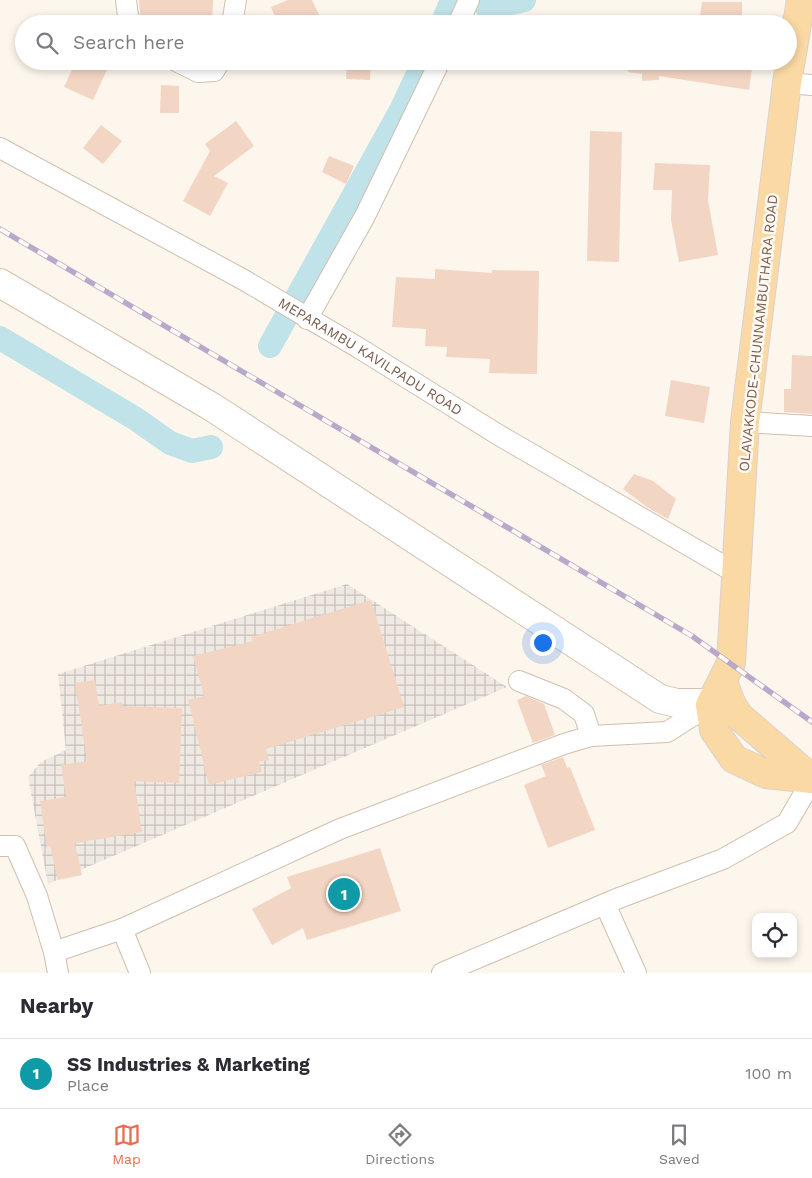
<!DOCTYPE html>
<style>
body{margin:0;font-family:"Work Sans",sans-serif;background:#f2f2f3;color:#2b2b33}
.controls{position:absolute;right:15px;bottom:15px;display:grid;overflow:hidden;border-radius:10px;box-shadow:0 2px 8px #0003}
.controls button{width:45px;height:45px;display:grid;place-items:center;padding:0;border:0;border-bottom:1px solid #e1e1e2;background:#fff;color:#2b2b33;font:25px sans-serif}
.you{position:absolute;left:542px;top:642px;width:18px;height:18px;margin:-12px;border:4px solid #fff;border-radius:50%;background:#1a73e8;box-shadow:0 0 0 8px #1a73e833}
.badge{display:grid;place-items:center;width:32px;height:32px;border-radius:50%;background:#e76f51;color:#fff;font-size:16px;font-weight:700}
.pin{position:absolute;translate:-50% -50%;border:2px solid #fff;box-shadow:0 1px 5px #0006}
.list{margin:0;padding:0;list-style:none}
h2{display:flex;justify-content:space-between;align-items:center;height:65px;margin:0;padding:0 20px;font-size:21px}
h2 small{font-size:16px;font-weight:400;color:#7c7c81}
.list li{display:grid;grid-template-columns:32px 1fr auto;gap:15px;align-items:center;box-sizing:border-box;height:70px;padding:0 20px;border-top:1px solid #e1e1e2}
.list b{display:block;font-size:19px;white-space:nowrap}
.list p{margin:0;font-size:16px;white-space:nowrap;color:#7c7c81}
.list em{font-size:16px;font-style:normal;color:#7c7c81}
.icon{flex:none;width:28px;height:28px;fill:none;stroke:currentColor;stroke-width:2;stroke-linecap:round;stroke-linejoin:round}
.map{position:relative;flex:none;width:812px;height:973px;overflow:hidden}
.search{position:absolute;background:#fff;box-shadow:0 2px 8px #0003;left:15px;right:15px;top:15px;height:55px;display:flex;align-items:center;gap:12px;box-sizing:border-box;padding:0 18px;border-radius:28px;color:#7c7c81;font-size:19px}
.sheet{height:135px;background:#fff}
nav{display:flex;justify-content:space-around;align-items:center;box-sizing:border-box;height:70px;border-top:1px solid #e1e1e2;background:#fff;font-size:14px;color:#7c7c81}
nav a{display:grid;justify-items:center;gap:2px}
nav .on{color:#e76f51}
.map>svg:first-child{display:block}
.industrial{fill:url(#industrial-grid)}
.lines{fill:none;stroke-linecap:round;stroke-linejoin:round}
.canal{stroke:#bfe3e8;stroke-width:24}
.building{fill:#f3d5c3}
.minor-casing{stroke:#d1beb0;stroke-width:22}
.secondary-casing{stroke:#d6c0b0;stroke-width:30}
.primary-casing{stroke:#dad1cd;stroke-width:30}
.minor{stroke:#fff;stroke-width:20}
.secondary{stroke:#fff;stroke-width:28}
.primary{stroke:#fbd9a5;stroke-width:28}
.rail-casing{stroke:#b9a8c9;stroke-width:5.5}
.rail{stroke:#fffaf3;stroke-width:4;stroke-dasharray:11;stroke-linecap:butt}
.labels{text-anchor:middle;stroke-width:5;stroke-linejoin:round;paint-order:stroke}
.street-label{font-size:14px;fill:#7a5c4d;stroke:#fffaf3}
</style>
<div class="map">
<svg width="812" height="973" viewBox="0 0 812 973">
<defs>
<pattern id="industrial-grid" width="8" height="8" patternUnits="userSpaceOnUse" patternTransform="scale(1.25)"><rect width="8" height="8" fill="#efe9e4"/><path d="M0 4h8M4 0v8" fill="none" stroke="#c7c0bb"/></pattern>
</defs>
<rect width="100%" height="100%" fill="#fdf6ec"/>
<path class="industrial" d="M 347,584 L 507,687 L 48,884 L 28,777 L 41,762 L 66,750 L 58,674 Z"/>
<g class="lines">
<g class="canal">
<path d="M 486,6 L 502,5 L 524,0"/>
<path d="M 442,24 L 449,7"/>
<path d="M 0,338 L 136,419 L 170,443 L 192,451 L 211,447"/>
<path d="M 270,346 L 401,110 L 424,61"/>
</g>
</g>
<g class="building">
<path d="M 139,0 L 213,0 L 212,24 L 141,24 Z"/>
<path d="M 288,0 L 312,0 L 319,15 L 299,24 L 278,24 L 271,7 Z"/>
<path d="M 702,2 L 742,2 L 742,24 L 699,24 Z"/>
<path d="M 76,61 L 111,61 L 93,100 L 64,87 Z"/>
<path d="M 347,61 L 371,61 L 370,80 L 346,79 Z"/>
<path d="M 629,61 L 753,61 L 749,90 L 659,76 L 659,80 L 642,81 L 642,74 L 628,72 Z"/>
<path d="M 161,85 L 179,86 L 179,113 L 160,113 Z"/>
<path d="M 236,121 L 254,146 L 214,176 L 228,183 L 210,216 L 183,201 L 210,151 L 205,144 Z"/>
<path d="M 101,125 L 122,141 L 103,164 L 83,148 Z"/>
<path d="M 590,131 L 622,132 L 619,262 L 587,261 Z"/>
<path d="M 329,156 L 354,166 L 346,184 L 322,172 Z"/>
<path d="M 655,163 L 710,165 L 708,200 L 718,255 L 679,262 L 671,220 L 672,190 L 653,190 Z"/>
<path d="M 435,269 L 492,273 L 492,270 L 539,271 L 537,374 L 489,373 L 490,359 L 446,357 L 447,347 L 425,346 L 426,329 L 392,327 L 396,277 L 435,279 Z"/>
<path d="M 792,355 L 812,356 L 812,414 L 784,412 L 784,389 L 791,389 Z"/>
<path d="M 671,380 L 710,387 L 704,423 L 665,416 Z"/>
<path d="M 634,474 L 653,481 L 676,499 L 668,519 L 647,507 L 623,489 Z"/>
<path d="M 371,600 L 404,707 L 266,749 L 269,760 L 259,762 L 262,772 L 209,785 L 188,700 L 204,696 L 193,656 L 253,641 L 251,637 Z"/>
<path d="M 95,680 L 99,706 L 122,702 L 122,706 L 182,708 L 179,783 L 134,781 L 142,832 L 75,843 L 82,875 L 58,880 L 50,846 L 47,847 L 40,801 L 66,797 L 61,765 L 87,761 L 75,683 Z"/>
<path d="M 526,696 L 544,704 L 555,735 L 533,743 L 517,700 Z"/>
<path d="M 563,757 L 567,768 L 570,767 L 595,830 L 548,848 L 524,785 L 546,776 L 541,765 Z"/>
<path d="M 380,848 L 401,911 L 307,940 L 303,928 L 272,945 L 252,909 L 291,888 L 287,877 Z"/>
</g>
<g class="lines">
<g class="minor-casing">
<g id="minor">
<path d="M 126,0 L 129,24"/>
<path d="M 232,24 L 236,0"/>
<path d="M 458,24 L 469,0"/>
<path d="M 176,61 L 198,72 L 214,71 L 220,61"/>
<path d="M 787,83 L 812,85"/>
<path id="s1" d="M 0,148 L 244,280 L 359,348 L 497,434 L 736,573"/>
<path d="M 307,319 L 365,216 L 440,61"/>
<path d="M 745,422 L 812,426"/>
<path d="M 519,681 L 564,699 L 584,714 L 591,736"/>
<path d="M 0,846 L 15,846 L 37,896 L 54,952 L 122,929 L 340,829 L 564,744 L 591,736 L 667,732 L 710,705"/>
<path d="M 605,904 L 636,973"/>
<path d="M 122,929 L 140,973"/>
<path d="M 54,952 L 58,973"/>
<path d="M 442,973 L 619,898 L 723,859 L 787,823 L 812,780"/>
</g>
</g>
<g class="secondary-casing">
<path id="secondary" d="M 0,283 L 212,407 L 660,699 L 677,703 L 731,703"/>
</g>
<g class="primary-casing">
<g id="primary">
<path d="M 801,0 L 787,83 L 745,422 L 731,663 L 710,705 L 714,730 L 734,759 L 766,774 L 812,779"/>
<path d="M 723,682 L 731,703 L 739,716 L 812,779"/>
</g>
</g>
<use href="#minor" class="minor"/>
<use href="#secondary" class="secondary"/>
<use href="#primary" class="primary"/>
<g class="rail-casing">
<path id="rail" d="M 0,229 L 692,636 L 812,722"/>
</g>
<use href="#rail" class="rail"/>
</g>
<g class="labels">
<g class="street-label">
<text transform="translate(758 333) rotate(-84)" y="5">OLAVAKKODE-CHUNNAMBUTHARA ROAD</text>
<text dy="5" stroke="none"><textPath href="#s1" startOffset="425">MEPARAMBU KAVILPADU ROAD</textPath></text>
</g>
</g>
</svg>
<div class="controls">
<button><svg class="icon" aria-label="locate" viewBox="0 0 24 24"><circle cx="12" cy="12" r="6"/><path d="M12 2v4M12 18v4M2 12h4M18 12h4"/></svg></button>
</div>
<div class="you"></div>
<div class="pin badge" style="left:344px;top:894px;background:#0f9aa8">1</div>
<div class="search"><svg class="icon" aria-label="search" viewBox="0 0 24 24"><circle cx="10" cy="10" r="6"/><path d="M15 15l6 6"/></svg>Search here</div>
</div>
<section class="sheet">
<h2>Nearby<small></small></h2>
<ul class="list">
<li><span class="badge" style="background:#0f9aa8">1</span><div><b>SS Industries &amp; Marketing</b><p>Place</p></div><em>100 m</em></li>
</ul>
</section>
<nav>
<a class="on"><svg class="icon" aria-label="map" viewBox="0 0 24 24"><path d="M3 6l6-2 6 2 6-2v14l-6 2-6-2-6 2zM9 4v14M15 6v14"/></svg>Map</a>
<a><svg class="icon" aria-label="directions" viewBox="0 0 24 24"><path d="M12 3l9 9-9 9-9-9zM9 14v-3h6M13 9l2 2-2 2"/></svg>Directions</a>
<a><svg class="icon" aria-label="saved" viewBox="0 0 24 24"><path d="M7 4h10v16l-5-4-5 4z"/></svg>Saved</a>
</nav>
